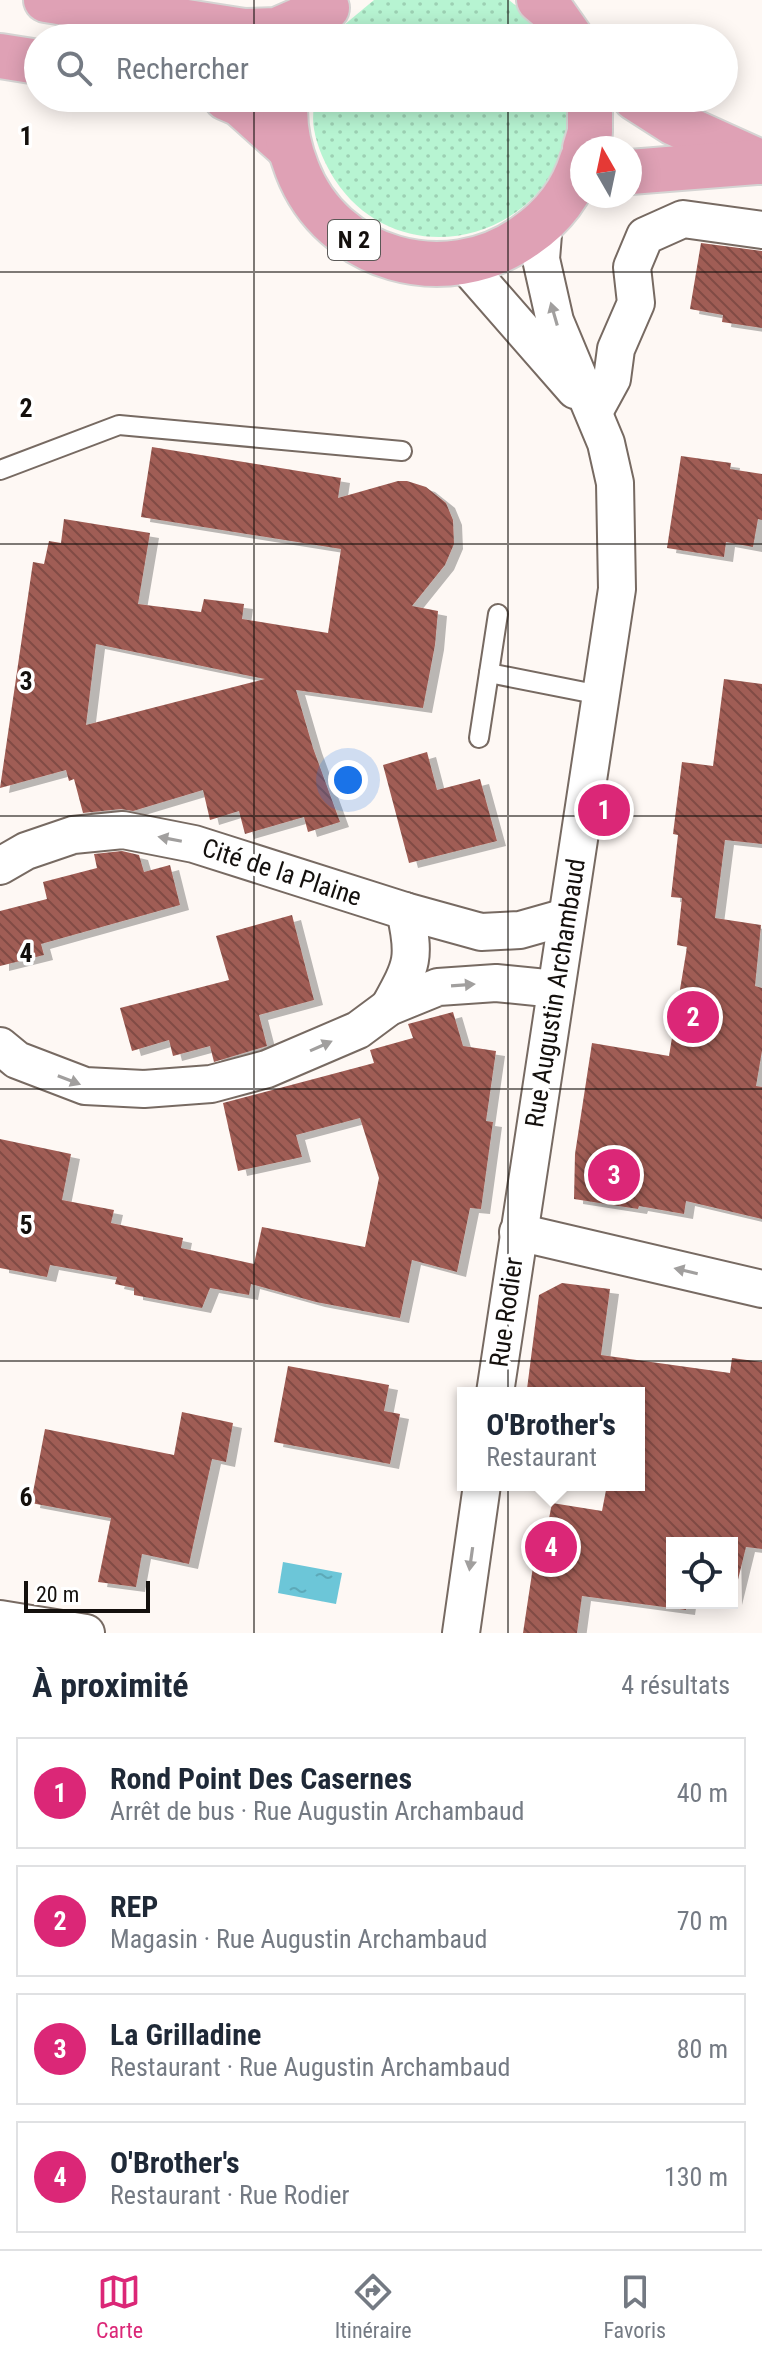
<!DOCTYPE html>
<html lang="fr">
<meta charset="utf-8">
<style>
body{margin:0;font-family:"Roboto Condensed",sans-serif;background:#f2f2f3;color:#1f2937}
.controls{position:absolute;right:24px;bottom:24px;display:grid;overflow:hidden;border-radius:0px;box-shadow:0 4px 20px #0003}
.controls button{width:72px;height:72px;display:grid;place-items:center;padding:0;border:0;border-bottom:2px solid #e0e1e3;background:#fff;color:#1f2937;font:40px sans-serif}
.compass{position:absolute;left:570px;top:136px;width:72px;height:72px;border-radius:50%;background:#fff;box-shadow:0 4px 20px #0003;rotate:351deg}
.scale{position:absolute;left:24px;bottom:20px;width:126px;box-sizing:border-box;padding-left:8px;border:4px solid #14100d;border-top:0;font-size:22px;line-height:28px;white-space:nowrap;color:#14100d;-webkit-text-stroke:6px #fff;paint-order:stroke}
.you{position:absolute;left:348px;top:780px;width:28px;height:28px;margin:-20px;border:6px solid #fff;border-radius:50%;background:#1a73e8;box-shadow:0 0 0 12px #1a73e833}
.badge{display:grid;place-items:center;width:52px;height:52px;border-radius:50%;background:#db2777;color:#fff;font-size:26px;font-weight:700}
.pin{position:absolute;translate:-50% -50%;border:4px solid #fff;box-shadow:0 2px 8px #0006}
.popup{position:absolute;left:457px;top:1387px;width:188px;height:104px;box-sizing:border-box;display:grid;place-content:center;border-radius:0px;background:#fff;filter:drop-shadow(0 2px 6px #0005);font-size:26px;white-space:nowrap;color:#747a83}
.popup b{font-size:30px;color:#1f2937}
.popup::after{content:'';position:absolute;left:50%;top:100%;margin-left:-16px;border:16px solid transparent;border-top-color:#fff}
.list{margin:0;padding:0;list-style:none}
h2{display:flex;justify-content:space-between;align-items:center;height:104px;margin:0;padding:0 32px;font-size:34px}
h2 small{font-size:26px;font-weight:400;color:#747a83}
.list li{display:grid;grid-template-columns:52px 1fr auto;gap:24px;align-items:center;box-sizing:border-box;height:112px;margin:0 16px 16px;padding:0 16px;border:2px solid #e0e1e3;border-radius:0px}
.list b{display:block;font-size:30px;white-space:nowrap}
.list p{margin:0;font-size:26px;white-space:nowrap;color:#747a83}
.list em{font-size:26px;font-style:normal;color:#747a83}
.icon{flex:none;width:44px;height:44px;fill:none;stroke:currentColor;stroke-width:2;stroke-linecap:round;stroke-linejoin:round}
.map{position:relative;flex:none;width:762px;height:1633px;overflow:hidden}
.search{position:absolute;background:#fff;box-shadow:0 4px 20px #0003;left:24px;right:24px;top:24px;height:88px;display:flex;align-items:center;gap:20px;box-sizing:border-box;padding:0 28px;border-radius:44px;color:#747a83;font-size:30px}
.sheet{height:616px;background:#fff}
nav{display:flex;justify-content:space-around;align-items:center;box-sizing:border-box;height:112px;border-top:2px solid #e0e1e3;background:#fff;font-size:22px;color:#747a83}
nav a{display:grid;justify-items:center;gap:4px}
nav .on{color:#db2777}
.map>svg:first-child{display:block}
.grass{fill:url(#grass-dots)}
.water{fill:url(#water-ripples)}
.building{fill:url(#building-back-hatch);fill-rule:evenodd;filter:url(#shadow)}
.lines{fill:none;stroke-linecap:round;stroke-linejoin:round}
.lane-casing{stroke:#776a62;stroke-width:22}
.street-casing{stroke:#776a62;stroke-width:40}
.primary-casing{stroke:#d5d4d3;stroke-width:48}
.lane{stroke:#fff;stroke-width:18}
.street{stroke:#fff;stroke-width:36}
.primary{stroke:#dfa1b5;stroke-width:44}
.oneway{fill:#a19f9e}
.grid{fill:none;stroke:#14100d;stroke-width:2;stroke-opacity:0.55}
.labels{text-anchor:middle;stroke-width:7;stroke-linejoin:round;paint-order:stroke}
.shield{fill:#fff;stroke:#5a5856;stroke-width:2}
.shield-label{font-size:24px;font-weight:bold;fill:#14100d}
.street-label{font-size:26px;fill:#14100d;stroke:#fff}
.grid-label{font-size:26px;text-anchor:middle;font-weight:bold;fill:#14100d;stroke:#fff;stroke-width:7;stroke-linejoin:round;paint-order:stroke}
</style>
<div class="map">
<svg width="762" height="1633" viewBox="0 0 762 1633">
<defs>
<pattern id="grass-dots" width="8" height="8" patternUnits="userSpaceOnUse" patternTransform="scale(2)"><rect width="8" height="8" fill="#b7f4d2"/><path d="M2 2h.1M6 6h.1" fill="none" stroke="#9cd0b3" stroke-width="1.8" stroke-linecap="round"/></pattern>
<pattern id="water-ripples" width="26" height="14" patternUnits="userSpaceOnUse" patternTransform="scale(2)"><rect width="26" height="14" fill="#6cc6d8"/><path d="M2 4q2-2 4 0t4 0M15 11q2-2 4 0t4 0" fill="none" stroke="#5da9b8"/></pattern>
<pattern id="building-back-hatch" width="6" height="6" patternUnits="userSpaceOnUse" patternTransform="scale(2)"><rect width="6" height="6" fill="#a05d54"/><path d="M-1 5l2 2M0 0l6 6M5-1l2 2" fill="none" stroke="#814b44"/></pattern>
<filter id="shadow"><feDropShadow dx="9" dy="5" stdDeviation="0" flood-color="#0004"/></filter>
</defs>
<rect width="100%" height="100%" fill="#fef8f4"/>
<g class="grass">
<path d="M 374,0 L 509,0 L 539,25 L 547,38 L 336,38 L 344,25 Z"/>
<path d="M 314,98 L 570,98 C 569,120 569,144 558,164 C 512,251 391,265 335,180 C 325,164 317,147 314,129 C 312,119 314,108 314,98 Z"/>
</g>
<path class="water" d="M 283,1562 L 342,1573 L 336,1604 L 278,1593 Z"/>
<g class="building">
<path d="M 701,243 L 762,251 L 762,328 L 722,322 L 723,315 L 690,309 Z"/>
<path d="M 152,447 L 341,478 L 338,498 L 398,481 L 407,481 L 426,487 L 446,503 L 453,520 L 454,544 L 445,565 L 412,606 L 438,611 L 435,645 L 423,708 L 296,690 L 313,748 L 340,822 L 308,832 L 304,817 L 245,834 L 239,811 L 210,820 L 203,790 L 133,811 L 121,809 L 83,813 L 74,779 L 69,781 L 66,770 L 0,788 L 33,562 L 44,564 L 49,541 L 61,543 L 64,519 L 150,533 L 138,604 L 201,612 L 204,599 L 244,604 L 242,619 L 328,633 L 341,549 L 141,517 ZM 96,644 L 265,679 L 86,725 Z"/>
<path d="M 681,456 L 731,463 L 730,469 L 762,474 L 762,520 L 758,519 L 753,547 L 726,542 L 724,557 L 667,548 Z"/>
<path d="M 724,679 L 762,684 L 762,844 L 725,840 L 715,918 L 761,925 L 755,986 L 762,988 L 762,1051 L 756,1086 L 762,1087 L 762,1219 L 686,1201 L 684,1214 L 639,1206 L 638,1209 L 574,1199 L 575,1154 L 592,1043 L 669,1056 L 687,947 L 677,945 L 682,898 L 671,897 L 678,835 L 673,834 L 682,762 L 713,766 Z"/>
<path d="M 427,752 L 437,790 L 480,779 L 497,841 L 409,863 L 383,765 Z"/>
<path d="M 122,851 L 139,855 L 144,872 L 170,865 L 180,905 L 41,944 L 44,955 L 0,966 L 0,911 L 47,899 L 43,882 L 97,868 L 94,854 Z"/>
<path d="M 292,915 L 314,1000 L 259,1015 L 267,1046 L 214,1062 L 210,1046 L 173,1056 L 169,1040 L 132,1051 L 120,1008 L 229,980 L 216,936 Z"/>
<path d="M 453,1012 L 463,1046 L 496,1051 L 486,1121 L 493,1122 L 481,1209 L 470,1208 L 457,1272 L 412,1260 L 400,1318 L 316,1302 L 251,1284 L 249,1295 L 210,1288 L 202,1308 L 134,1295 L 134,1288 L 115,1284 L 117,1277 L 50,1265 L 47,1277 L 0,1268 L 0,1139 L 71,1154 L 62,1200 L 114,1210 L 111,1223 L 183,1238 L 181,1248 L 254,1264 L 262,1227 L 365,1247 L 379,1178 L 360,1118 L 296,1135 L 302,1157 L 238,1171 L 223,1103 L 374,1063 L 370,1050 L 413,1038 L 408,1024 Z"/>
<path d="M 562,1283 L 610,1289 L 601,1355 L 730,1373 L 732,1358 L 762,1362 L 762,1549 L 746,1547 L 733,1600 L 732,1543 L 672,1543 L 672,1603 L 687,1603 L 686,1610 L 582,1596 L 577,1633 L 523,1633 L 539,1527 L 547,1529 L 552,1503 L 602,1511 L 607,1485 L 639,1485 L 639,1393 L 557,1393 L 527,1389 L 539,1295 Z"/>
<path d="M 288,1366 L 389,1385 L 384,1411 L 400,1414 L 390,1464 L 274,1442 Z"/>
<path d="M 182,1412 L 233,1423 L 226,1462 L 212,1459 L 189,1564 L 142,1554 L 136,1587 L 98,1582 L 111,1518 L 31,1503 L 45,1429 L 174,1455 Z"/>
</g>
<g class="lines">
<g class="lane-casing">
<g id="lane">
<path d="M 0,470 L 119,425 L 402,451"/>
<path d="M 489,673 L 600,695"/>
<path d="M 479,738 L 498,614"/>
</g>
</g>
<g class="street-casing">
<g id="street">
<path d="M 464,263 L 575,390"/>
<path d="M 594,412 L 612,379 L 616,349 L 636,303 L 632,267 L 645,236 L 683,219 L 762,230"/>
<path d="M 0,866 L 26,851 L 73,835 L 123,830 L 194,844 L 405,911 L 481,932 L 520,930 L 566,917"/>
<path d="M 389,1007 C 412,965 416,959 405,911"/>
<path d="M 0,1046 L 17,1060 L 85,1086 L 144,1089 L 211,1084 L 267,1069 L 358,1030 L 389,1007 L 438,987 L 496,983 L 556,989"/>
<path d="M 518,1232 L 762,1289"/>
<path d="M 495,1393 L 617,589 L 615,483 L 606,443 L 555,321 L 541,259 L 544,222"/>
<path d="M 0,1619 L 86,1633"/>
<path d="M 461,1633 L 482,1485"/>
</g>
</g>
<g class="primary-casing">
<g id="primary">
<path d="M 46,0 L 244,31 L 277,30 L 327,8"/>
<path d="M 539,0 L 552,11 L 571,38"/>
<path d="M 0,56 L 38,62"/>
<path d="M 226,98 L 240,104 L 289,148"/>
<path d="M 286,98 C 283,123 288,146 297,169 C 332,261 446,292 525,236 C 553,217 572,193 582,160"/>
<path d="M 635,98 L 674,123 L 760,162"/>
<path d="M 585,148 L 590,132 L 590,98"/>
<path d="M 630,172 L 756,162"/>
</g>
</g>
<use href="#lane" class="lane"/>
<use href="#street" class="street"/>
<use href="#primary" class="primary"/>
</g>
<defs><path id="oneway-solid" d="M-6-.8H1V-3.2L6.5 0L1 3.2V.8H-6Z" transform="scale(2)"/></defs>
<g class="oneway">
<use href="#oneway-solid" transform="translate(554 314) rotate(-106)"/>
<use href="#oneway-solid" transform="translate(170 839) rotate(-169)"/>
<use href="#oneway-solid" transform="translate(463 985) rotate(-4)"/>
<use href="#oneway-solid" transform="translate(321 1046) rotate(-24)"/>
<use href="#oneway-solid" transform="translate(69 1080) rotate(21)"/>
<use href="#oneway-solid" transform="translate(686 1271) rotate(-167)"/>
<use href="#oneway-solid" transform="translate(471 1559) rotate(98)"/>
</g>
<path class="grid" d="M 254,0 L 254,38M 508,0 L 508,38M 254,98 L 254,1633M 508,98 L 508,1633M 0,272 L 762,272M 0,544 L 762,544M 0,816 L 762,816M 0,1089 L 762,1089M 0,1361 L 762,1361"/>
<g class="labels">
<rect class="shield" x="328" y="220" width="52" height="40" rx="6"/>
<g class="shield-label">
<text x="354" y="248">N 2</text>
</g>
<g class="street-label">
<text transform="translate(282 872) rotate(18)" y="9">Cité de la Plaine</text>
<text transform="translate(555 993) rotate(-81)" y="9">Rue Augustin Archambaud</text>
<text transform="translate(506 1312) rotate(-82)" y="9">Rue Rodier</text>
</g>
</g>
<g class="grid-label">
<text x="26" y="145">1</text>
<text x="26" y="417">2</text>
<text x="26" y="690">3</text>
<text x="26" y="962">4</text>
<text x="26" y="1234">5</text>
<text x="26" y="1506">6</text>
</g>
</svg>
<div class="controls">
<button><svg class="icon" aria-label="locate" viewBox="0 0 24 24"><circle cx="12" cy="12" r="6"/><path d="M12 2v4M12 18v4M2 12h4M18 12h4"/></svg></button>
</div>
<svg class="compass" viewBox="-18 -18 36 36"><path d="M0-13l5 13h-10z" fill="#e53935"/><path d="M0 13l5-13h-10z" fill="#747a83"/></svg>
<div class="scale">20 m</div>
<div class="you"></div>
<div class="pin badge" style="left:604px;top:810px">1</div>
<div class="pin badge" style="left:693px;top:1017px">2</div>
<div class="pin badge" style="left:614px;top:1175px">3</div>
<div class="pin badge" style="left:551px;top:1547px">4</div>
<div class="popup"><b>O'Brother's</b>Restaurant</div>
<div class="search"><svg class="icon" aria-label="search" viewBox="0 0 24 24"><circle cx="10" cy="10" r="6"/><path d="M15 15l6 6"/></svg>Rechercher</div>
</div>
<section class="sheet">
<h2>À proximité<small>4 résultats</small></h2>
<ul class="list">
<li><span class="badge">1</span><div><b>Rond Point Des Casernes</b><p>Arrêt de bus · Rue Augustin Archambaud</p></div><em>40 m</em></li>
<li><span class="badge">2</span><div><b>REP</b><p>Magasin · Rue Augustin Archambaud</p></div><em>70 m</em></li>
<li><span class="badge">3</span><div><b>La Grilladine</b><p>Restaurant · Rue Augustin Archambaud</p></div><em>80 m</em></li>
<li><span class="badge">4</span><div><b>O'Brother's</b><p>Restaurant · Rue Rodier</p></div><em>130 m</em></li>
</ul>
</section>
<nav>
<a class="on"><svg class="icon" aria-label="map" viewBox="0 0 24 24"><path d="M3 6l6-2 6 2 6-2v14l-6 2-6-2-6 2zM9 4v14M15 6v14"/></svg>Carte</a>
<a><svg class="icon" aria-label="directions" viewBox="0 0 24 24"><path d="M12 3l9 9-9 9-9-9zM9 14v-3h6M13 9l2 2-2 2"/></svg>Itinéraire</a>
<a><svg class="icon" aria-label="saved" viewBox="0 0 24 24"><path d="M7 4h10v16l-5-4-5 4z"/></svg>Favoris</a>
</nav>
